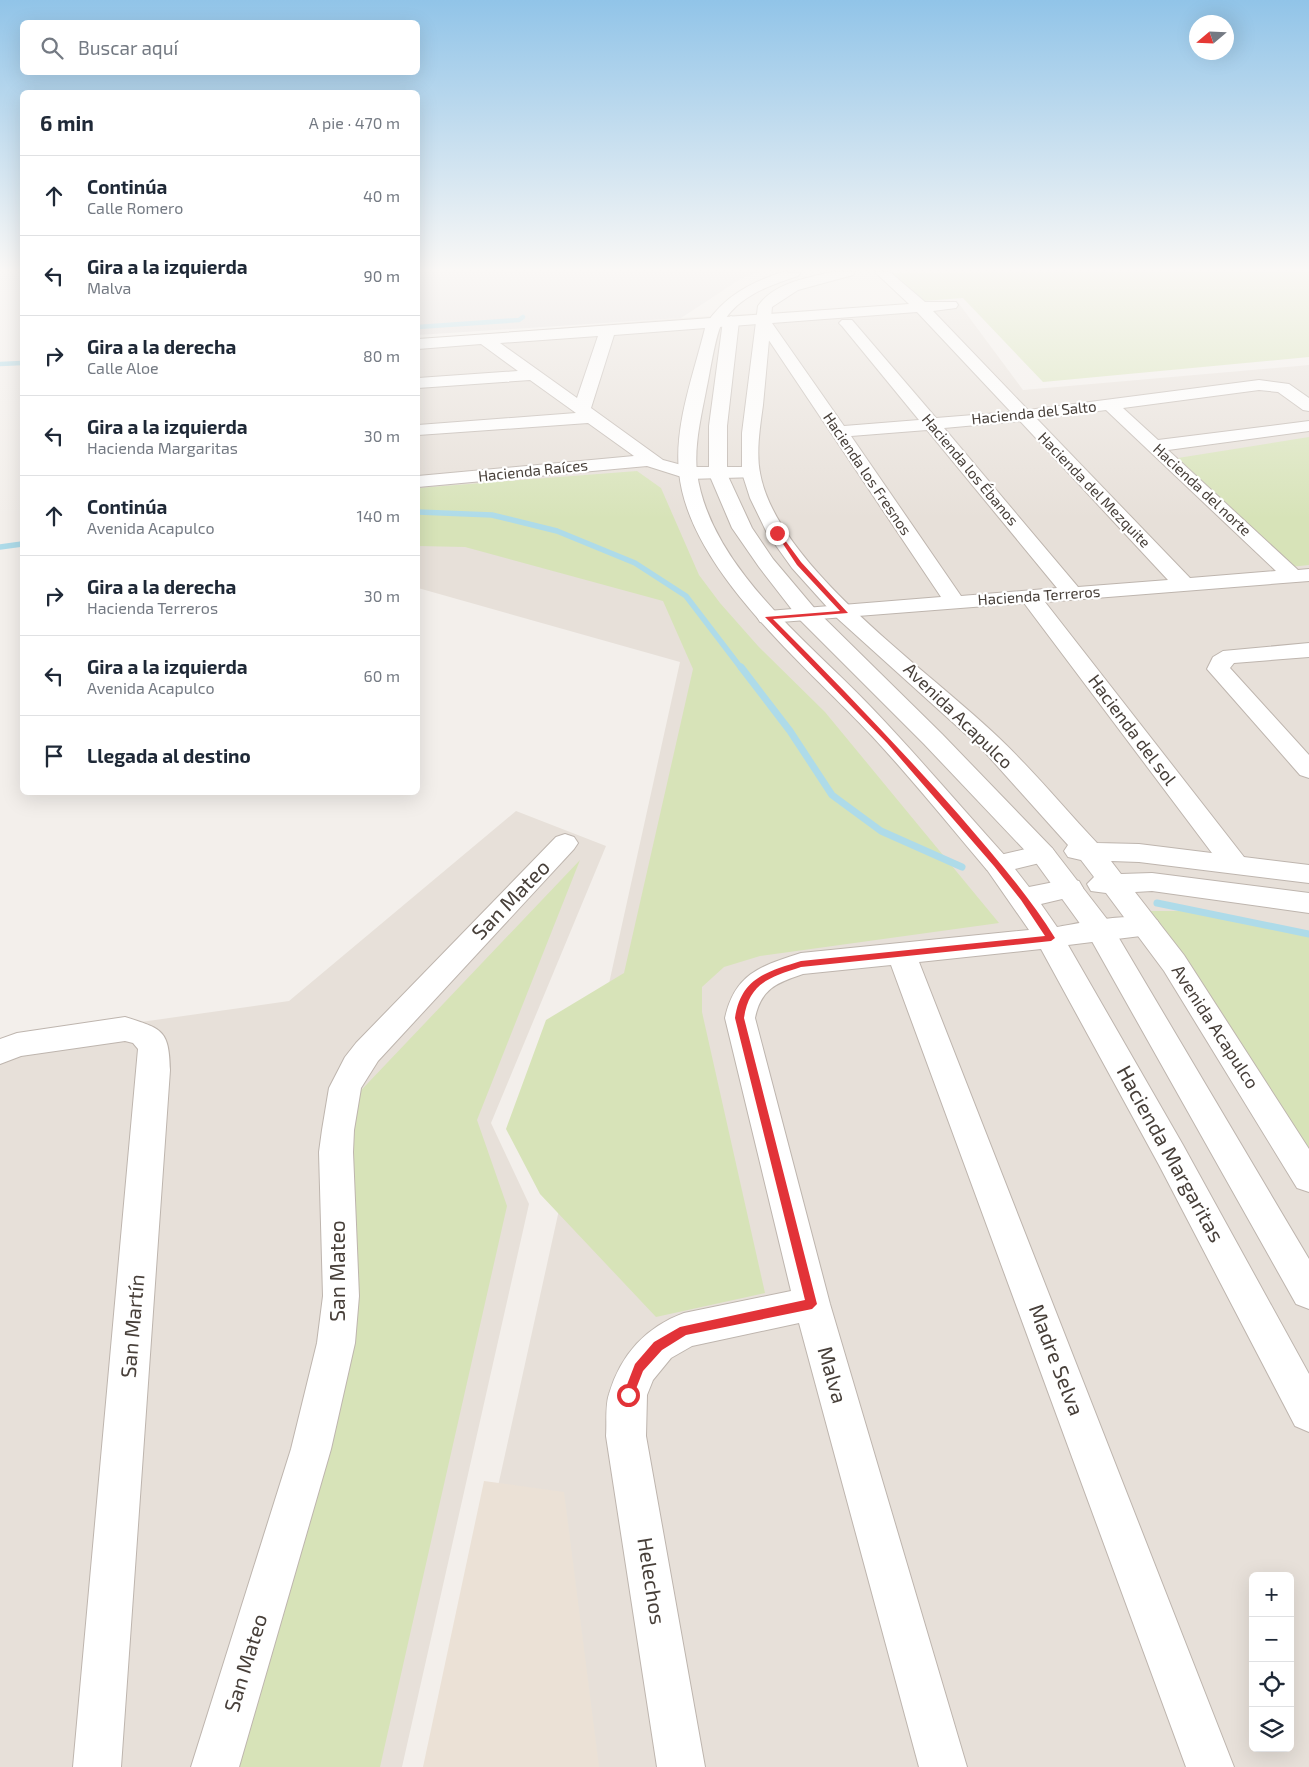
<!DOCTYPE html>
<html lang="es">
<meta charset="utf-8">
<style>
body{margin:0;font-family:"Exo 2",sans-serif;background:#f6f6f7;color:#1f2937}
.controls{position:absolute;right:15px;bottom:15px;display:grid;overflow:hidden;border-radius:8px;box-shadow:0 5px 20px #0002}
.controls button{width:45px;height:45px;display:grid;place-items:center;padding:0;border:0;border-bottom:1px solid #e0e1e3;background:#fff;color:#1f2937;font:25px sans-serif}
.compass{position:absolute;left:1189px;top:15px;width:45px;height:45px;border-radius:50%;background:#fff;box-shadow:0 5px 20px #0002;rotate:251deg}
.stop{position:absolute;width:15px;height:15px;margin:-11px;border:4px solid #e23338;border-radius:50%;background:#fff}
.stop.end{background:#e23338;border-color:#fff;box-shadow:0 1px 5px #0008}
.list{margin:0;padding:0;list-style:none}
h2{display:flex;justify-content:space-between;align-items:center;height:65px;margin:0;padding:0 20px;font-size:21px}
h2 small{font-size:16px;font-weight:400;color:#747a83}
.list li{display:grid;grid-template-columns:32px 1fr auto;gap:15px;align-items:center;box-sizing:border-box;height:80px;padding:0 20px;border-top:1px solid #e0e1e3}
.list b{display:block;font-size:19px;white-space:nowrap}
.list p{margin:0;font-size:16px;white-space:nowrap;color:#747a83}
.list em{font-size:16px;font-style:normal;color:#747a83}
.icon{flex:none;width:28px;height:28px;fill:none;stroke:currentColor;stroke-width:2;stroke-linecap:round;stroke-linejoin:round}
.map{position:relative;flex:none;width:1309px;height:1767px;overflow:hidden}
.search{position:absolute;background:#fff;box-shadow:0 5px 20px #0002;left:20px;top:20px;width:400px;height:55px;display:flex;align-items:center;gap:12px;box-sizing:border-box;padding:0 18px;border-radius:8px;color:#747a83;font-size:19px}
.panel{position:absolute;background:#fff;box-shadow:0 5px 20px #0002;left:20px;top:90px;width:400px;height:705px;border-radius:8px}
.map>svg:first-child{display:block}
.residential{fill:#e7e0d9;fill-rule:evenodd}
.industrial{fill:#e3dedc}
.education{fill:#ebe1d6}
.green{fill:#d7e3b8}
.lines{fill:none;stroke-linecap:round;stroke-linejoin:round}
.stream-far2{stroke:#aedbe9;stroke-width:4.5}
.stream-far1{stroke:#aedbe9;stroke-width:5.5}
.stream{stroke:#aedbe9;stroke-width:7}
.minor-casing{stroke:#beb5ae;stroke-width:2}
.tertiary-casing{stroke:#beb5ae;stroke-width:2}
.minor{fill:#fff;fill-rule:evenodd}
.tertiary{fill:#fff;fill-rule:evenodd}
.route{fill:#e23338}
.labels{text-anchor:middle;stroke-width:4.5;stroke-linejoin:round;paint-order:stroke}
.far-street-label{font-size:15px;fill:#473f39;stroke:#fff}
.street-label{font-size:18px;fill:#473f39;stroke:#fff}
.near-street-label{font-size:21px;fill:#473f39;stroke:#fff}
</style>
<div class="map">
<svg width="1309" height="1767" viewBox="0 0 1309 1767">
<rect width="100%" height="100%" fill="#f3efeb"/>
<g class="residential">
<path d="M 957,301 L 1023,390 L 1309,365 L 1309,1767 L 436,1767 L 680,662 L 418,588 L 418,339 L 681,318 ZM 1253,1576 L 1290,1576 L 1290,1748 L 1253,1748 Z"/>
<path d="M 516,811 L 606,846 L 491,1123 L 529,1204 L 402,1767 L 0,1767 L 0,1042 L 289,1001 Z"/>
</g>
<path class="industrial" d="M 418,272 L 759,272 L 742,278 L 681,318 L 418,335 Z"/>
<path class="education" d="M 484,1481 L 564,1492 L 599,1767 L 423,1767 Z"/>
<g class="green">
<path d="M 1309,272 L 1309,357 L 1043,382 L 963,298 L 923,301 L 891,273 Z"/>
<path d="M 1309,437 L 1309,565 L 1290,567 L 1178,458 Z"/>
<path d="M 637,471 L 661,488 L 699,575 L 720,603 L 758,646 L 825,712 L 999,923 L 760,956 L 724,967 L 702,987 L 702,1012 L 765,1293 L 656,1317 L 540,1194 L 506,1129 L 546,1020 L 624,973 L 693,669 L 663,601 L 465,547 L 418,546 L 418,488 Z"/>
<path d="M 580,860 L 477,1120 L 507,1206 L 380,1767 L 225,1767 L 347,1343 L 348,1104 Z"/>
<path d="M 1139,911 L 1197,911 L 1309,934 L 1309,1156 Z"/>
</g>
<g class="lines">
<g class="stream-far2">
<path d="M 418,327 L 519,320 L 523,317"/>
<path d="M 0,364 L 22,363"/>
</g>
<g class="stream-far1">
<path d="M 418,512 L 492,515 L 557,531 L 635,563 L 686,596 L 741,668"/>
<path d="M 0,547 L 22,544"/>
</g>
<g class="stream">
<path d="M 741,667 L 790,731 L 832,795 L 881,831 L 962,867"/>
<path d="M 1157,903 L 1309,934"/>
</g>
<g class="minor-casing">
<g id="minor">
<path d="M 875,272 L 890,272 L 925,302 L 956,302 L 958,305 L 956,308 L 933,311 L 1028,410 L 1259,380 L 1289,384 L 1309,398 L 1309,411 L 1303,410 L 1278,392 L 1259,390 L 1123,408 L 1158,440 L 1309,421 L 1309,431 L 1168,450 L 1298,570 L 1309,569 L 1309,581 L 1045,602 L 1244,857 L 1248,863 L 1244,869 L 1234,872 L 1224,869 L 1024,603 L 768,623 L 760,622 L 757,617 L 760,612 L 768,611 L 941,597 L 758,324 L 614,335 L 591,408 L 663,460 L 689,467 L 751,467 L 758,469 L 760,473 L 758,477 L 688,479 L 647,466 L 418,487 L 418,476 L 634,456 L 588,423 L 418,435 L 418,425 L 576,413 L 530,380 L 418,388 L 418,378 L 518,371 L 481,344 L 418,349 L 418,339 L 909,304 ZM 917,312 L 1011,412 L 936,418 L 852,320 L 842,320 L 839,323 L 842,326 L 919,420 L 844,426 L 772,323 ZM 598,336 L 577,398 L 500,343 ZM 1106,410 L 1276,571 L 1190,578 L 1037,419 ZM 1020,421 L 1168,580 L 1078,587 L 944,428 ZM 927,430 L 1057,588 L 961,596 L 851,436 Z"/>
<path d="M 1309,643 L 1309,657 L 1234,663 L 1230,668 L 1309,755 L 1309,778 L 1300,775 L 1207,669 L 1213,657 L 1223,651 Z"/>
<path d="M 565,834 L 574,837 L 578,843 L 574,849 L 378,1061 L 361,1088 L 354,1130 L 353,1152 L 359,1296 L 355,1343 L 331,1449 L 239,1767 L 191,1767 L 291,1449 L 317,1343 L 323,1296 L 319,1152 L 322,1130 L 329,1088 L 345,1057 L 356,1043 L 556,837 Z"/>
<path d="M 1043,845 L 1052,848 L 1056,854 L 1052,860 L 1015,869 L 1029,887 L 1069,879 L 1079,881 L 1083,888 L 1079,895 L 1041,904 L 1057,927 C 1086,922 1129,912 1157,920 L 1161,927 L 1157,934 L 1068,945 L 1183,1145 L 1309,1374 L 1309,1432 L 1295,1426 L 1159,1165 L 1041,949 L 919,962 L 1234,1767 L 1186,1767 L 891,965 L 803,974 C 776,983 761,989 755,1018 L 830,1304 L 967,1767 L 919,1767 L 799,1323 L 692,1346 L 671,1358 L 653,1380 L 647,1395 L 646,1436 L 705,1767 L 657,1767 L 606,1436 C 607,1423 605,1406 609,1394 C 621,1354 646,1327 684,1313 L 791,1291 L 725,1018 C 735,973 761,966 801,953 L 1029,930 L 983,864 L 987,858 Z"/>
<path d="M 125,1017 C 162,1029 169,1029 170,1070 L 121,1767 L 73,1767 L 138,1049 L 133,1043 L 125,1041 L 21,1056 L 0,1064 L 0,1039 L 17,1033 Z"/>
</g>
</g>
<g class="tertiary-casing">
<g id="tertiary">
<path d="M 782,272 L 800,273 L 798,276 C 771,285 740,295 724,321 L 731,316 L 739,321 L 727,426 L 727,474 L 752,528 L 773,559 L 816,610 L 942,734 L 1052,848 L 1110,923 L 1309,1259 L 1309,1309 L 1296,1304 L 1089,936 L 1034,860 L 924,744 L 800,620 L 759,567 L 732,528 L 709,474 L 709,426 L 723,321 C 715,334 710,374 706,391 C 701,417 694,446 697,473 C 710,567 808,641 870,706 C 917,755 961,807 1007,858 L 1011,864 L 1007,870 L 997,873 L 987,870 C 949,825 912,779 872,736 C 808,667 688,570 679,472 C 674,423 695,371 706,324 C 725,296 750,283 782,272 Z"/>
<path d="M 832,272 L 855,272 L 853,275 L 798,290 L 772,307 C 769,340 766,373 763,405 C 760,427 756,452 760,473 C 777,567 931,672 998,737 C 1033,770 1064,808 1097,843 L 1139,844 L 1309,865 L 1309,883 L 1139,862 L 1111,861 L 1121,874 L 1152,873 L 1309,893 L 1309,913 L 1152,891 L 1135,892 L 1184,955 L 1309,1149 L 1309,1192 L 1297,1188 L 1164,971 L 1106,893 L 1091,891 L 1087,884 L 1094,877 L 1081,860 L 1068,857 L 1064,851 L 1068,845 L 981,748 L 837,618 L 792,568 L 767,533 L 750,498 L 742,473 L 742,433 L 758,306 C 774,283 806,278 832,272 Z"/>
</g>
</g>
<use href="#minor" class="minor"/>
<use href="#tertiary" class="tertiary"/>
</g>
<linearGradient id="sky" x2="0" y2="1"><stop stop-color="#91c4e8"/><stop offset="0.52" stop-color="#faf8f6"/><stop offset="1" stop-color="#faf8f6" stop-opacity="0"/></linearGradient>
<rect width="1309" height="519" fill="url(#sky)"/>
<path class="route" d="M 775,532 L 779,532 L 801,562 L 848,613 L 773,619 C 837,683 899,747 959,815 C 993,855 1028,894 1055,938 L 1051,941 L 801,967 C 770,977 749,983 744,1018 L 817,1304 L 812,1309 L 686,1335 L 662,1350 L 643,1371 L 632,1399 L 628,1401 L 623,1395 L 635,1364 L 654,1342 L 680,1327 L 805,1300 L 735,1018 C 741,978 766,972 801,961 L 1045,936 L 1021,900 L 994,866 L 887,743 L 765,617 L 840,611 L 797,565 Z"/>
<g class="labels">
<g class="far-street-label">
<text transform="translate(1034 413) rotate(-6)" y="5">Hacienda del Salto</text>
<text transform="translate(970 470) rotate(50)" y="5">Hacienda los Ébanos</text>
<text transform="translate(533 471) rotate(-6)" y="5">Hacienda Raíces</text>
<text transform="translate(867 474) rotate(56)" y="5">Hacienda los Fresnos</text>
<text transform="translate(1094 490) rotate(46)" y="5">Hacienda del Mezquite</text>
<text transform="translate(1202 490) rotate(43)" y="5">Hacienda del norte</text>
<text transform="translate(1039 596) rotate(-4)" y="5">Hacienda Terreros</text>
</g>
<g class="street-label">
<text transform="translate(958 716) rotate(44)" y="6">Avenida Acapulco</text>
<text transform="translate(1132 730) rotate(53)" y="6">Hacienda del sol</text>
<text transform="translate(1215 1027) rotate(57)" y="6">Avenida Acapulco</text>
</g>
<g class="near-street-label">
<text transform="translate(511 900) rotate(-46)" y="7">San Mateo</text>
<text transform="translate(1170 1154) rotate(61)" y="7">Hacienda Margaritas</text>
<text transform="translate(338 1271) rotate(-90)" y="7">San Mateo</text>
<text transform="translate(133 1326) rotate(-85)" y="7">San Martín</text>
<text transform="translate(1056 1360) rotate(69)" y="7">Madre Selva</text>
<text transform="translate(832 1375) rotate(74)" y="7">Malva</text>
<text transform="translate(651 1581) rotate(81)" y="7">Helechos</text>
<text transform="translate(246 1663) rotate(-73)" y="7">San Mateo</text>
</g>
</g>
</svg>
<div class="controls">
<button>+</button>
<button>−</button>
<button><svg class="icon" aria-label="locate" viewBox="0 0 24 24"><circle cx="12" cy="12" r="6"/><path d="M12 2v4M12 18v4M2 12h4M18 12h4"/></svg></button>
<button><svg class="icon" aria-label="layers" viewBox="0 0 24 24"><path d="M12 4l9 5-9 5-9-5zM3 14l9 5 9-5"/></svg></button>
</div>
<svg class="compass" viewBox="-18 -18 36 36"><path d="M0-13l5 13h-10z" fill="#e53935"/><path d="M0 13l5-13h-10z" fill="#747a83"/></svg>
<div class="stop" style="left:628px;top:1395px"></div>
<div class="stop end" style="left:777px;top:533px"></div>
<div class="search"><svg class="icon" aria-label="search" viewBox="0 0 24 24"><circle cx="10" cy="10" r="6"/><path d="M15 15l6 6"/></svg>Buscar aquí</div>
<section class="panel">
<h2>6 min<small>A pie · 470 m</small></h2>
<ul class="list">
<li><svg class="icon" aria-label="ahead" viewBox="0 0 24 24"><path d="M12 20V5M6 11l6-6 6 6"/></svg><div><b>Continúa</b><p>Calle Romero</p></div><em>40 m</em></li>
<li><svg class="icon" aria-label="left" viewBox="0 0 24 24"><path d="M17 20v-9H6M10 6l-5 5 5 5"/></svg><div><b>Gira a la izquierda</b><p>Malva</p></div><em>90 m</em></li>
<li><svg class="icon" aria-label="right" viewBox="0 0 24 24"><path d="M7 20v-9h11M14 6l5 5-5 5"/></svg><div><b>Gira a la derecha</b><p>Calle Aloe</p></div><em>80 m</em></li>
<li><svg class="icon" aria-label="left" viewBox="0 0 24 24"><path d="M17 20v-9H6M10 6l-5 5 5 5"/></svg><div><b>Gira a la izquierda</b><p>Hacienda Margaritas</p></div><em>30 m</em></li>
<li><svg class="icon" aria-label="ahead" viewBox="0 0 24 24"><path d="M12 20V5M6 11l6-6 6 6"/></svg><div><b>Continúa</b><p>Avenida Acapulco</p></div><em>140 m</em></li>
<li><svg class="icon" aria-label="right" viewBox="0 0 24 24"><path d="M7 20v-9h11M14 6l5 5-5 5"/></svg><div><b>Gira a la derecha</b><p>Hacienda Terreros</p></div><em>30 m</em></li>
<li><svg class="icon" aria-label="left" viewBox="0 0 24 24"><path d="M17 20v-9H6M10 6l-5 5 5 5"/></svg><div><b>Gira a la izquierda</b><p>Avenida Acapulco</p></div><em>60 m</em></li>
<li><svg class="icon" aria-label="arrive" viewBox="0 0 24 24"><path d="M6 21V4h12l-3 4 3 4H6"/></svg><div><b>Llegada al destino</b></div></li>
</ul>
</section>
</div>
